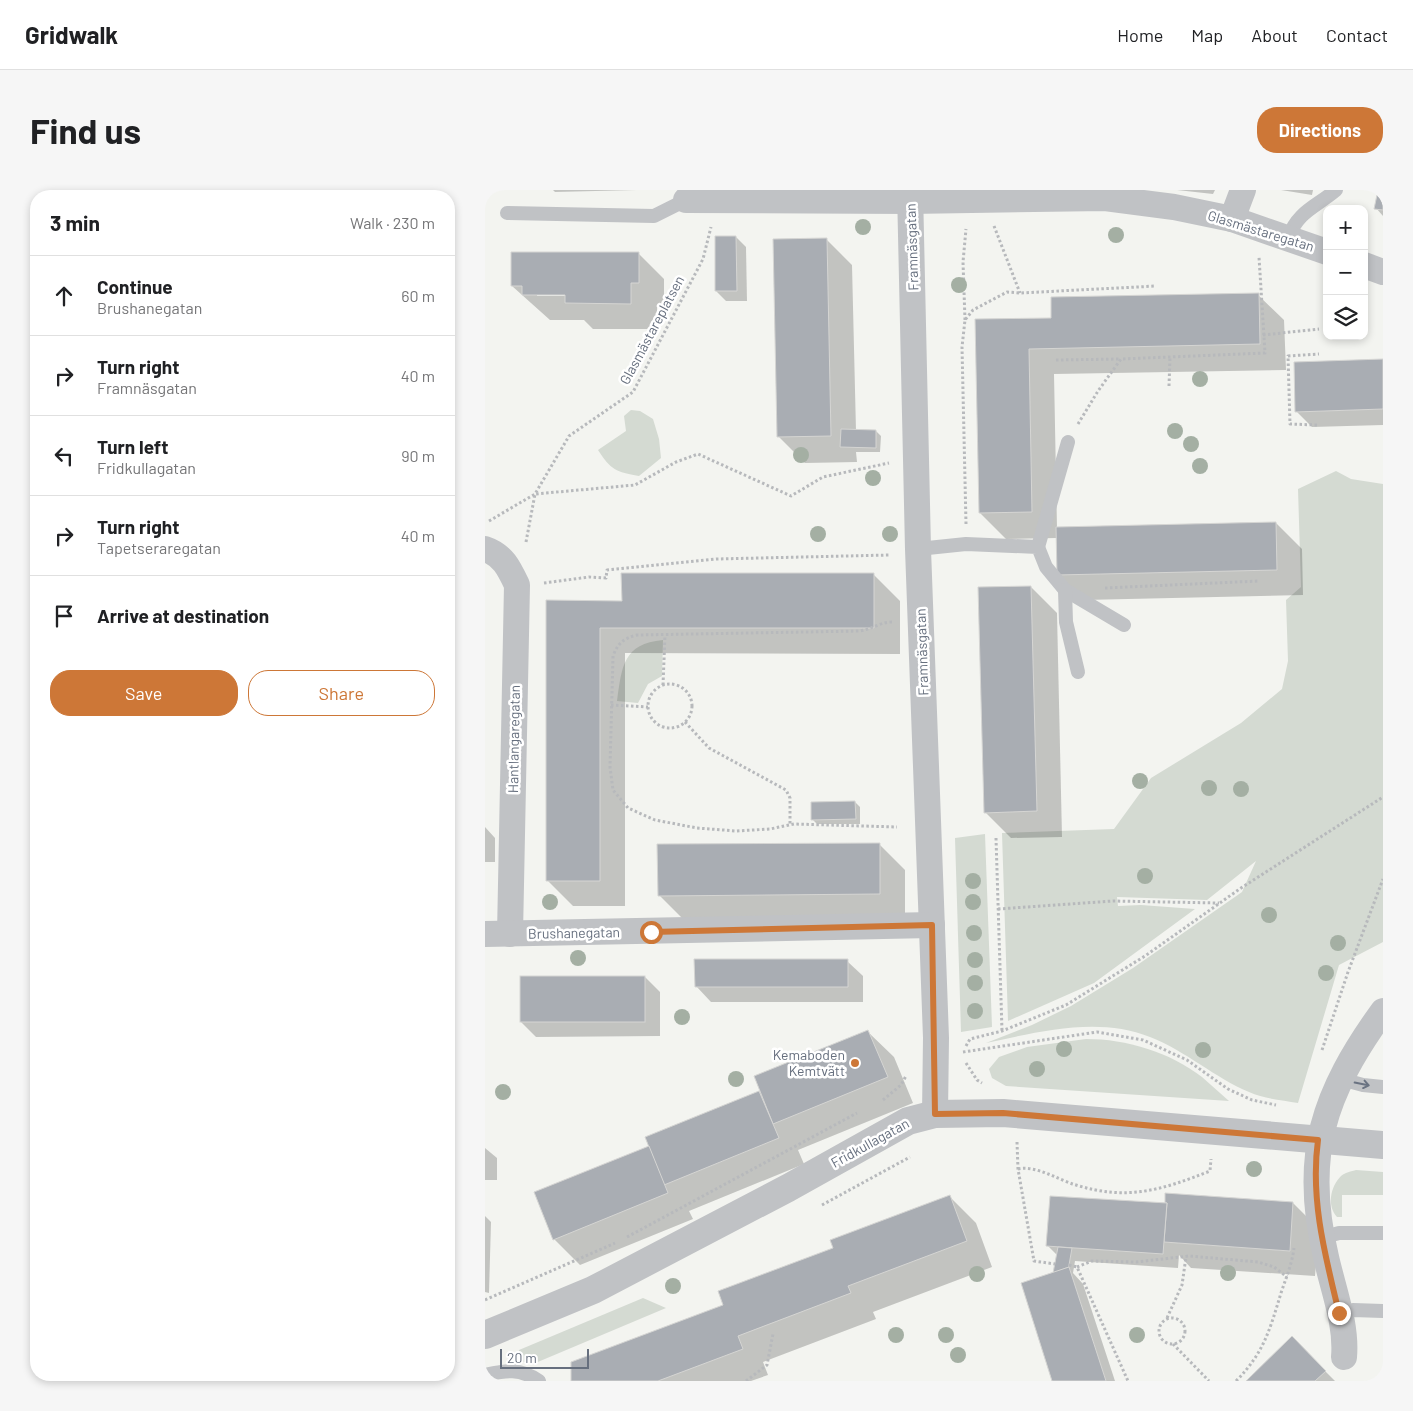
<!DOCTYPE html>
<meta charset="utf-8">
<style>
body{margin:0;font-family:Barlow,sans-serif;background:#f6f6f6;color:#202124}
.controls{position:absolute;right:15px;top:15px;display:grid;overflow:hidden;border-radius:10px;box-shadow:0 2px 8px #0003}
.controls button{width:45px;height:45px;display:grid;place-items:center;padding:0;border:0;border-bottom:1px solid #e0e0e0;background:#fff;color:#202124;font:25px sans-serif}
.scale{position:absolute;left:15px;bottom:12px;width:89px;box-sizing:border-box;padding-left:5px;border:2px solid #666f7e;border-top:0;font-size:14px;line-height:18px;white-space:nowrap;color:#666f7e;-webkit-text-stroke:4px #fff;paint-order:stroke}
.stop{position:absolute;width:15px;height:15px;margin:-11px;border:4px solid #cd7737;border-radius:50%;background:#fff}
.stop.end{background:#cd7737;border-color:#fff;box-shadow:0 1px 5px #0008}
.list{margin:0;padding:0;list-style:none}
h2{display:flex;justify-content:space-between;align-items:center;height:65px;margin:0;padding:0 20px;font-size:21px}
h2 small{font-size:16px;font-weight:400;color:#757577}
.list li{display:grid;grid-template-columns:32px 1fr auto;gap:15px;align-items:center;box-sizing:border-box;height:80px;padding:0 20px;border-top:1px solid #e0e0e0}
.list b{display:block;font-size:19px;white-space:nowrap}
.list p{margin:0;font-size:16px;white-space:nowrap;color:#757577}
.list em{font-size:16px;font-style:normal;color:#757577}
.actions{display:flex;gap:10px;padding:15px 20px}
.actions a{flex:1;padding:11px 0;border:1px solid #cd7737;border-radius:20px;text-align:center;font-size:18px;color:#cd7737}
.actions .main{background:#cd7737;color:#fff}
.icon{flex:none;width:28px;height:28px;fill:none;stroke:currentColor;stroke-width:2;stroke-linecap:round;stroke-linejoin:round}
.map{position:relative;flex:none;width:898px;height:1191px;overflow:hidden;border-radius:20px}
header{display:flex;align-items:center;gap:30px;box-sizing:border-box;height:70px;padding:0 25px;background:#fff;border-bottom:1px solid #e0e0e0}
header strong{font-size:24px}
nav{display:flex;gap:28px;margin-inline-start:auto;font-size:18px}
.intro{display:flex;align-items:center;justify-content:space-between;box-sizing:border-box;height:120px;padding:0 30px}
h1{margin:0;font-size:35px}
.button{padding:12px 22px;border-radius:20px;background:#cd7737;color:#fff;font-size:18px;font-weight:700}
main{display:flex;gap:30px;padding:0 30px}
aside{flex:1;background:#fff;border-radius:20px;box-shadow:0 2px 8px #0003}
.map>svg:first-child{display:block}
.green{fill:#d4dad2}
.shadow{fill:#0003;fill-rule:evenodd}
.building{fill:#a9adb3;stroke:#d5d5d3}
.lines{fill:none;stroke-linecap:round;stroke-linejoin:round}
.path{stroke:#b7b9bc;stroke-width:3;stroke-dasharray:2.5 2.5;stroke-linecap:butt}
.service{stroke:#c0c2c5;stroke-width:14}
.minor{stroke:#c0c2c5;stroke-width:26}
.tertiary{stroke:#c0c2c5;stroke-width:28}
.tree{fill:#a4afa3}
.oneway{stroke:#6a7382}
.route{stroke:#cd7737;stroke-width:6}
.poi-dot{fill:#cd7737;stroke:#fff;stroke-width:2}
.labels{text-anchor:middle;stroke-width:5;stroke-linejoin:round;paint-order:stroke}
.street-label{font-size:14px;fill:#666f7e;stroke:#fff}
.poi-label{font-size:14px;fill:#666f7e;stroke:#fff;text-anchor:end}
</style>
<header>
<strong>Gridwalk</strong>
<nav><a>Home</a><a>Map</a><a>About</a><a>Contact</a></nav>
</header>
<div class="intro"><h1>Find us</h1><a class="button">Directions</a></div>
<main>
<aside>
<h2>3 min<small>Walk · 230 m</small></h2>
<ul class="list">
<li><svg class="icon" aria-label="ahead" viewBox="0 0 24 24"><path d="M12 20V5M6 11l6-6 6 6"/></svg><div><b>Continue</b><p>Brushanegatan</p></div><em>60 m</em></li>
<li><svg class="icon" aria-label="right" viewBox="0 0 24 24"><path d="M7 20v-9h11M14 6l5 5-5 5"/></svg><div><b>Turn right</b><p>Framnäsgatan</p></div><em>40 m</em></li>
<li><svg class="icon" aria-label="left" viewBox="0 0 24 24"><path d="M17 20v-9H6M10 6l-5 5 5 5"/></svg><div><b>Turn left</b><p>Fridkullagatan</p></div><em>90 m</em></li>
<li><svg class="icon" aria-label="right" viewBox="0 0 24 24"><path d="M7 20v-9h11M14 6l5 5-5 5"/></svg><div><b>Turn right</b><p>Tapetseraregatan</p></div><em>40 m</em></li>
<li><svg class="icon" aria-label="arrive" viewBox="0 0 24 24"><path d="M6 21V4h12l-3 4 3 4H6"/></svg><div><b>Arrive at destination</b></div></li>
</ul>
<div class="actions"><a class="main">Save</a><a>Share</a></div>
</aside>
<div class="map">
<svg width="898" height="1191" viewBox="0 0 898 1191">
<rect width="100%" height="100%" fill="#f3f4f0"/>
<g class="green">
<path d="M 146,220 L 155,221 L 168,229 L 174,249 L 176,268 L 154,286 C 131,282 126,280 113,260 L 141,241 L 139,226 Z"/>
<path d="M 851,281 L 866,289 L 898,294 L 898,752 L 854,775 L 813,913 C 797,910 779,909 764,902 C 730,888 701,861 665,847 C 613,826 553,842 501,853 L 547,835 L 586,816 L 648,778 L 757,702 L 771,671 L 722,710 L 632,707 L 633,716 L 656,715 L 710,719 L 609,793 L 523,831 L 517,643 L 629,639 L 666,588 L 756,533 L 797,499 L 803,471 L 801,410 L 816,397 L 813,299 Z"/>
<path d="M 178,450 L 177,486 L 163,494 L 153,513 L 132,511 C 137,476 138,454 178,450 Z"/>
<path d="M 500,644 L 507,837 L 476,842 L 470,648 Z"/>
<path d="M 601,849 C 642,849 684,862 717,887 C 726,895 735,903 744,911 L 521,896 L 507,888 L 504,879 L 514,867 L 542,857 Z"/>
<path d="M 871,980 L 898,982 L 898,1005 L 857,1005 L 857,1027 L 852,1027 C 842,1016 845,997 856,986 C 859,983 867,981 871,980 Z"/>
<path d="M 158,1108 L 181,1118 L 48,1174 L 32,1170 L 34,1160 Z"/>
</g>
<g class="shadow">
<path d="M 68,0 L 152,0 L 70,2 Z"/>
<path d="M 692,0 L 730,0 L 728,4 Z"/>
<path d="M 796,0 L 828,0 L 827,5 Z"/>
<path d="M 894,0 L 898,0 L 898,26 L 891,18 Z"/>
<path d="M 251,47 L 261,57 L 262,111 L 241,111 L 231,101 Z"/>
<path d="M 341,49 L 367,75 L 371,241 L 391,241 L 396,246 L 395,262 L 371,262 L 372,272 L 320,273 L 294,247 Z"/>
<path d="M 153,63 L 179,89 L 179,118 L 172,118 L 172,139 L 108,139 L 99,130 L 65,130 L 27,96 ZM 52,104 L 87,104 L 87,106 L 52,106 Z"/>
<path d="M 773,105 L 799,130 L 801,180 L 569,184 L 572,338 L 791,333 L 817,359 L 818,405 L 599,410 L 573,384 L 572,348 L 521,349 L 495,323 L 492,131 L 567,129 Z"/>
<path d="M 898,171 L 898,235 L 827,237 L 812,222 L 810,174 Z"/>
<path d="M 389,385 L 415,411 L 415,464 L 140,463 L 140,716 L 88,716 L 62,690 L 62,412 L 138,412 Z"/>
<path d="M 546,397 L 572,423 L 577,647 L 526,648 L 500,622 Z"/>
<path d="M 370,612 L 375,617 L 375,634 L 332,634 L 327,629 Z"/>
<path d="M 0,637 L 10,648 L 10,672 L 0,672 L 0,685 Z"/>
<path d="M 394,654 L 420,680 L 420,730 L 200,731 L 174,705 Z"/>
<path d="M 362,771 L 378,786 L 378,812 L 226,812 L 211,796 Z"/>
<path d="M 160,787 L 175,802 L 175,846 L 51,847 L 36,832 Z"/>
<path d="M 383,842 L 409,867 L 428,913 L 313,960 L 319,974 L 204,1021 L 208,1029 L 95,1075 L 69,1049 L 165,956 L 162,948 L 276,901 Z"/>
<path d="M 0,958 L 12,968 L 12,990 L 0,990 Z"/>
<path d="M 681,1005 L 808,1013 L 834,1039 L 830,1086 L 706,1078 L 694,1065 L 693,1078 L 590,1071 L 588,1083 L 598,1094 L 630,1191 L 569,1191 L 569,1083 L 573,1066 L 562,1055 L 681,1014 Z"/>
<path d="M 465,1007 L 491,1033 L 507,1077 L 388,1122 L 391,1129 L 278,1172 L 283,1185 L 266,1191 L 87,1191 Z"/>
<path d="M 0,1026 L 6,1032 L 4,1103 L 0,1102 Z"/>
<path d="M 807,1148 L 850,1191 L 762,1191 Z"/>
</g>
<g class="building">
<path d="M 893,0 L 898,0 L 898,20 L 889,19 Z"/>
<path d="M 230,46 L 251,46 L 252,101 L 230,101 Z"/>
<path d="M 342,48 L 346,246 L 292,247 L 288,49 Z"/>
<path d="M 26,62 L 154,62 L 154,93 L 146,93 L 146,114 L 80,113 L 80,105 L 37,105 L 37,96 L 26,96 Z"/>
<path d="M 774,103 L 775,154 L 544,159 L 547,322 L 494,323 L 490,129 L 566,128 L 566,107 Z"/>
<path d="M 898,169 L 898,219 L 810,222 L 809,172 Z"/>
<path d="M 356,239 L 391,240 L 391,258 L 355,257 Z"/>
<path d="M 791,332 L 792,380 L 572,385 L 571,337 Z"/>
<path d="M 136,383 L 389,383 L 389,438 L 115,438 L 115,691 L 61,691 L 61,410 L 137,411 Z"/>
<path d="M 546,396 L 552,621 L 499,623 L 493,397 Z"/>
<path d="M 370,611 L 371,629 L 326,630 L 326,612 Z"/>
<path d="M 395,653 L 395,704 L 173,706 L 172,654 Z"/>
<path d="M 209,769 L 363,769 L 363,797 L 210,797 Z"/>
<rect x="35" y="786" width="125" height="46"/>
<path d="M 383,840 L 403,887 L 288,934 L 269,886 Z"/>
<path d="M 274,901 L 294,948 L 179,995 L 160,947 Z"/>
<path d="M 164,956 L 183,1003 L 68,1050 L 49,1002 Z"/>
<path d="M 680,1003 L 808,1012 L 805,1061 L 679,1052 L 682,1013 L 680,1013 Z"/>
<path d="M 465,1005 L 482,1051 L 363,1096 L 366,1103 L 253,1146 L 258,1159 L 173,1191 L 86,1191 L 86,1172 L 238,1115 L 233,1101 L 348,1058 L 345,1050 Z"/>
<path d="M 565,1006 L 682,1013 L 678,1064 L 561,1056 Z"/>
<path d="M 573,1057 L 587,1058 L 584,1075 L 584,1077 L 568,1083 Z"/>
<path d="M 584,1077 L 621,1191 L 567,1191 L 536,1093 Z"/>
<path d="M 807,1146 L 841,1181 L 830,1191 L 761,1191 Z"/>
</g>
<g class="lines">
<g class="path">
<path d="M 509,36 L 535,103"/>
<path d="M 480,130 L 478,72 L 481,39"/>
<path d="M 778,145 L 834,139"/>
<path d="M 571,170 L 636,169"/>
<path d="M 684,196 L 685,167"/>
<path d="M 593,234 L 613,201 L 636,169 L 780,163 L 774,67"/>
<path d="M 832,235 L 805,234 L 803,166 L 834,164"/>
<path d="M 4,331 L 50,304 L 84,246 L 148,202 L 218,69 L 226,37"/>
<path d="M 481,334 L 477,157 L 480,130 L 488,120 L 522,102 L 535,103 L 671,96"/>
<path d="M 41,352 L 50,304 L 150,295 L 191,272 L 213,264 L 306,306 L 338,287 L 404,273"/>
<path d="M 59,393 L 104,387 L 121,388 L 122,380 L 231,369 L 404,365"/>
<path d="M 620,398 L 774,391"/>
<path d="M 407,432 C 396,432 387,439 375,441 L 152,445 C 139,448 133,453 128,466 L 125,577 L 128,600 L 143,618 L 170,630 L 212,638 L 251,641 L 285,639 L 309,634 L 412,637"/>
<circle cx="185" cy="516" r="22"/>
<path d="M 178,495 L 180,445"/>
<path d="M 126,515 L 163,517"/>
<path d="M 200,532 L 224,558 L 301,600 L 305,608 L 305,635"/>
<path d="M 511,648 L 517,841"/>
<path d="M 513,719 L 628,711 L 734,713"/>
<path d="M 481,856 L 485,849 L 517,841 L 581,815 L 660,766 L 756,698 L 898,607"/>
<path d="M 837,860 L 863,782 L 898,689"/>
<path d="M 478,862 L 612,842 L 658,850 L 702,870 L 743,899 L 767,910 L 791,915"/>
<path d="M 481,873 L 492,890 L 497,893"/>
<path d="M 398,910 L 416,895 L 421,886"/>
<path d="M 532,952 L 533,979 L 549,1071 L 570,1074"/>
<path d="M 533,979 C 552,975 573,990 591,995 C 642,1011 677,1000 725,981 L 726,969"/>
<path d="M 337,1015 L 425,967"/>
<path d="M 142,1047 L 372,923"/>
<path d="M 584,1075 L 592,1077 L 643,1191"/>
<path d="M 592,1077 L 607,1071 L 651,1072 L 704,1066 L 773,1072 L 789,1077 L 802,1087"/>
<path d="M 0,1110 L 130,1053"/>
<circle cx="687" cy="1141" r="13"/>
<path d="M 682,1128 L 697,1095 L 701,1067"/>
<path d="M 688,1154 L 724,1191"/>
<path d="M 261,1191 L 282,1175 L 288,1144"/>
<path d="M 751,1191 C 779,1163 785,1139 796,1103 C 801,1088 807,1074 809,1058"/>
</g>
<g class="service">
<path d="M 22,23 L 169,26 L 201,10"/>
<path d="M 803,48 C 813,21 831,17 851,0"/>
<path d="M 553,357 L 583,252"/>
<path d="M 433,359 L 481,354 L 553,357 L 561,377 L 580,400 L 639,435"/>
<path d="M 580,400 L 581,432 L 593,482"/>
<path d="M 856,889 L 878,895 L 898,897"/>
<path d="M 836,1048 L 854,1043 L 898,1043"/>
<path d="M 854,1123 L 868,1120 L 898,1121"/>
<path d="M 0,1185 C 21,1180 35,1178 54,1191"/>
</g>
<g class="minor">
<path d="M 425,0 L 433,359 L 451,848 L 450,924"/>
<path d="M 201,10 L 425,11 L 620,8 L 689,17 L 747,29 L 842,62"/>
<path d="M 747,29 L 758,0"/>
<path d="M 879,75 L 898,82"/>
<path d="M 0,359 C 18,365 24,378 32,395 L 25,744"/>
<path d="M 0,744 L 447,735"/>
<path d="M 859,1167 C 862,1134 848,1099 841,1067 C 817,966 838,904 898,821"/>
</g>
<path class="tertiary" d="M 0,1145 L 108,1100 L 303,998 L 423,931 L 450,924 L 518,923 L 898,955"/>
</g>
<g class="tree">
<circle cx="378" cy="37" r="8"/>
<circle cx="631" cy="45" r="8"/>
<circle cx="474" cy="95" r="8"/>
<circle cx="715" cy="189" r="8"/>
<circle cx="690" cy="241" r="8"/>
<circle cx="706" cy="254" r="8"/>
<circle cx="316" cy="265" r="8"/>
<circle cx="715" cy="276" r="8"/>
<circle cx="388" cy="288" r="8"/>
<circle cx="333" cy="344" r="8"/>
<circle cx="405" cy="344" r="8"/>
<circle cx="655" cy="591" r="8"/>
<circle cx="724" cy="598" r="8"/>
<circle cx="756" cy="599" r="8"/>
<circle cx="660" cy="686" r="8"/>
<circle cx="488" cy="691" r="8"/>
<circle cx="65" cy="712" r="8"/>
<circle cx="488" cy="712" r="8"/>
<circle cx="784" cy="725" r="8"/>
<circle cx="489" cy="743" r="8"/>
<circle cx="853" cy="753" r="8"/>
<circle cx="93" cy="768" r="8"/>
<circle cx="490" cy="770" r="8"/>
<circle cx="841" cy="783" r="8"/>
<circle cx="490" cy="793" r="8"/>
<circle cx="490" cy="821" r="8"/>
<circle cx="197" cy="827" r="8"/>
<circle cx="579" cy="859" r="8"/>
<circle cx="718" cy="860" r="8"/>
<circle cx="552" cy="879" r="8"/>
<circle cx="251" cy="889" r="8"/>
<circle cx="18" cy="902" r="8"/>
<circle cx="769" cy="979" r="8"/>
<circle cx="743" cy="1083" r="8"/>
<circle cx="492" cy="1084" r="8"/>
<circle cx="188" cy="1096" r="8"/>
<circle cx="411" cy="1145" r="8"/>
<circle cx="461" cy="1145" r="8"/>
<circle cx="652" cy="1145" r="8"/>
<circle cx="473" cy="1165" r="8"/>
</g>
<defs><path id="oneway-shaft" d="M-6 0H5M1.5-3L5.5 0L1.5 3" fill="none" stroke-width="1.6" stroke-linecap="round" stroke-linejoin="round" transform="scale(1.25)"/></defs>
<use class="oneway" href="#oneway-shaft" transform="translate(877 894) rotate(11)"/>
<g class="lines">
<path class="route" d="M 166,742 L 447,735 L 450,924 L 518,923 L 833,950 C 825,1009 840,1065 854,1123"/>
</g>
<circle class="poi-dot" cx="370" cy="873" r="5"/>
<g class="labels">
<g class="street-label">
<text transform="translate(776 41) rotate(17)" y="5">Glasmästaregatan</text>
<text transform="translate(427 57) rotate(-92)" y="5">Framnäsgatan</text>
<text transform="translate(167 140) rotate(-62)" y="5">Glasmästareplatsen</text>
<text transform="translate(437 462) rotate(-92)" y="5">Framnäsgatan</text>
<text transform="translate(29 549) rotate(-89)" y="5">Hantlangaregatan</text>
<text transform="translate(89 743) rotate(-1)" y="5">Brushanegatan</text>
<text transform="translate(385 953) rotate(-29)" y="5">Fridkullagatan</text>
</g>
<g class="poi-label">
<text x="360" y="870">Kemaboden<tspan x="360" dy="16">Kemtvätt</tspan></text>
</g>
</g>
</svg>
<div class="controls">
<button>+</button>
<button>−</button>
<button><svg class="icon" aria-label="layers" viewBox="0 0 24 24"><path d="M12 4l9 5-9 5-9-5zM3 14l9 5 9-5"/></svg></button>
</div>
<div class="scale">20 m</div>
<div class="stop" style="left:166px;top:742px"></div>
<div class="stop end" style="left:854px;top:1123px"></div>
</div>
</main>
